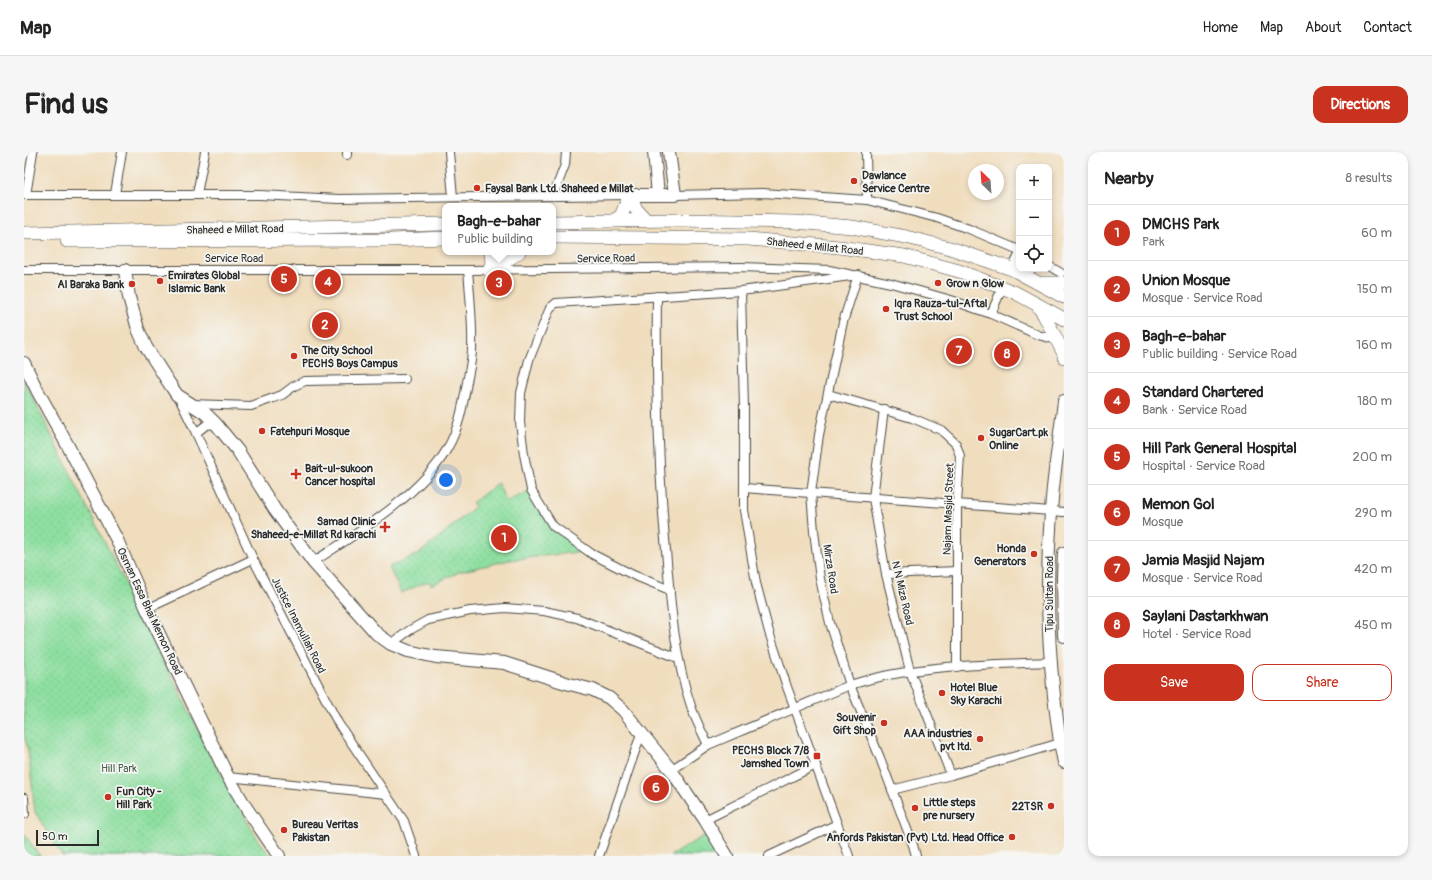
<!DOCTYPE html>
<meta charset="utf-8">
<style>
body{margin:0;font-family:Pangolin,sans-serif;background:#f6f6f6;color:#222}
.controls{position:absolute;right:12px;top:12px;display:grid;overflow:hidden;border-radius:8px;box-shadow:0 2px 6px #0003}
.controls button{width:36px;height:36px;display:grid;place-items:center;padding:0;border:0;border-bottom:1px solid #e0e0e0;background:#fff;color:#222;font:20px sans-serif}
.compass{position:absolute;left:944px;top:12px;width:36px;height:36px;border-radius:50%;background:#fff;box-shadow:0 2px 6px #0003;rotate:335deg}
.scale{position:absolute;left:12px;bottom:10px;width:63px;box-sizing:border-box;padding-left:4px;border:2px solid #2b2b2b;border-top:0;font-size:11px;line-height:14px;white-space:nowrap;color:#2b2b2b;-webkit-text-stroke:3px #f6f6f2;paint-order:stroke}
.you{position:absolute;left:422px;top:328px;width:14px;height:14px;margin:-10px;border:3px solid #fff;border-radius:50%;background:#1a73e8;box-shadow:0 0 0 6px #1a73e833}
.badge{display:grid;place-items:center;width:26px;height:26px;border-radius:50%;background:#c8321e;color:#fff;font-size:13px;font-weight:700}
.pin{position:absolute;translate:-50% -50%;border:2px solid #fff;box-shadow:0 1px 4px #0006}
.popup{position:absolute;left:418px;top:51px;width:114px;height:52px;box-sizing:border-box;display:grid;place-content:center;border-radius:8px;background:#fff;filter:drop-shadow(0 1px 3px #0005);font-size:13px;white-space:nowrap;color:#767676}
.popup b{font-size:15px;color:#222}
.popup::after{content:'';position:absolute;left:50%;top:100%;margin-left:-8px;border:8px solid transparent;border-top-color:#fff}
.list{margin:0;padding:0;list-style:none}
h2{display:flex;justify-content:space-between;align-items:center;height:52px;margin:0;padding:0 16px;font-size:17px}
h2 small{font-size:13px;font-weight:400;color:#767676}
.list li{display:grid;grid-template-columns:26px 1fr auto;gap:12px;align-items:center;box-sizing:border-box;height:56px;padding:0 16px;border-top:1px solid #e0e0e0}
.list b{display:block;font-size:15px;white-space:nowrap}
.list p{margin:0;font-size:13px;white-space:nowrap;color:#767676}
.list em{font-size:13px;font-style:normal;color:#767676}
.actions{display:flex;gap:8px;padding:12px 16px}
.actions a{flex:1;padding:9px 0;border:1px solid #c8321e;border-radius:12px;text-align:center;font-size:14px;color:#c8321e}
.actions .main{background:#c8321e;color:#fff}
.icon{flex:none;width:22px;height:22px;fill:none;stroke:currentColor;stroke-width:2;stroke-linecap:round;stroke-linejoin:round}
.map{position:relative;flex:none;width:1040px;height:704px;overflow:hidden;border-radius:12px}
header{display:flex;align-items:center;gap:24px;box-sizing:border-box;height:56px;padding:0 20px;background:#fff;border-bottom:1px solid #e0e0e0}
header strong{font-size:19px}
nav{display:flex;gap:22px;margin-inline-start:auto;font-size:14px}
.intro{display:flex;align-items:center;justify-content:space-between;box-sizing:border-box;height:96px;padding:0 24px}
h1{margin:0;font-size:28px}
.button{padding:10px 18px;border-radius:12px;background:#c8321e;color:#fff;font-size:14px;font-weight:700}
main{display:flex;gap:24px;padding:0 24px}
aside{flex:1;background:#fff;border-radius:12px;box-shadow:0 2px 6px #0003}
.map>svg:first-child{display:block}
.green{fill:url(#green-dots);stroke:#5c8566}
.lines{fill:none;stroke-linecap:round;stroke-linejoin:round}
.street-casing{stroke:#494641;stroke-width:10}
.secondary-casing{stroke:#494641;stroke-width:14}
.primary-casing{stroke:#494641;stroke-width:14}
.street{stroke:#fff;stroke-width:8}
.secondary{stroke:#fff;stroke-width:12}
.primary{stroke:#fff;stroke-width:13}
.poi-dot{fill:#c8321e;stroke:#f6f6f2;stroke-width:1.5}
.labels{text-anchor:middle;stroke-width:3.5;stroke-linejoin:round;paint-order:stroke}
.poi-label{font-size:11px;font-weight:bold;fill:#2b2b2b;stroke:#f6f6f2;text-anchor:start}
.street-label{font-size:11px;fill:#2b2b2b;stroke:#f6f6f2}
.park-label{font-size:11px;fill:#445848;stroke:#f6f6f2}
</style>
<header>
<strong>Map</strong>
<nav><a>Home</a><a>Map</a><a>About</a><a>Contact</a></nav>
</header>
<div class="intro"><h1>Find us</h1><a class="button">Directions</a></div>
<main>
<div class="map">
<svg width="1040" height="704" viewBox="0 0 1040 704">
<defs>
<pattern id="green-dots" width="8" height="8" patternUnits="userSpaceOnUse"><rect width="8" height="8" fill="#8edfa0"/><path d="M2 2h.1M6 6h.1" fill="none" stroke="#7bc08a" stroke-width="1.8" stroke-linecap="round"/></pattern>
</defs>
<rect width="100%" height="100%" fill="#f6f6f2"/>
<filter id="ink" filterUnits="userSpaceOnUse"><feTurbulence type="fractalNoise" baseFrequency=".025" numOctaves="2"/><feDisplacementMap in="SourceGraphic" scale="8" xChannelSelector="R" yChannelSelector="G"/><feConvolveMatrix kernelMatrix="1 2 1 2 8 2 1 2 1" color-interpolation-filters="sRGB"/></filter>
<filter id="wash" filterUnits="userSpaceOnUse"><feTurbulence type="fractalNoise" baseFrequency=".012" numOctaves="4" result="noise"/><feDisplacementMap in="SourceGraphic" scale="16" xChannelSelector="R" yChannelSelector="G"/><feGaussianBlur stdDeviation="0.9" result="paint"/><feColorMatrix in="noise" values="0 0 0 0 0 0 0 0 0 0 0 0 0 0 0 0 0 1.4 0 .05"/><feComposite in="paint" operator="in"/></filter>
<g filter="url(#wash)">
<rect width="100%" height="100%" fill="#f0ddbd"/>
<g class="green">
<path d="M 0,228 L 188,605 L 231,683 L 247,704 L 38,704 L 11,660 L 4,597 L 0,583 Z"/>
<path d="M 474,331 L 482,350 L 507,338 L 529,373 L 563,399 L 485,408 L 435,420 L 407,433 L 405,429 L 377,441 L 365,415 L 396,401 L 452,354 L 448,351 Z"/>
<path d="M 688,679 L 703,704 L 646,704 Z"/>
<path d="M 0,682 L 16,704 L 0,704 Z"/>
</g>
</g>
<g filter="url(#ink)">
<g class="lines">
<g class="street-casing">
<g id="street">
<path d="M 425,0 L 429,45"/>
<path d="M 842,0 L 843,48"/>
<path d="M 323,3 L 323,0"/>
<path d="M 91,42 L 98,0"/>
<path d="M 173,42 L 181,0"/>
<path d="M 0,43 L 236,43 L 315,47 L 606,43"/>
<path d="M 2,43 L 9,0"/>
<path d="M 651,43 L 739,41 L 843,48 L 913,66 L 945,77 L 995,98"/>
<path d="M 529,44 L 541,13 L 542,0"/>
<path d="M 1025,114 L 1037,121"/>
<path d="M 988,117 L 995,103"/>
<path d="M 0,118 L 444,118 L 718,115 L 805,118 L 867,131 L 927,148 L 967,162 L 1014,183 L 1033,188"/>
<path d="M 717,139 L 720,256 L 720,358 L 732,431 L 745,480 L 763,535 L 825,704"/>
<path d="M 633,144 C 632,225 634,306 641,387 C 646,442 649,501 667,554 C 671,567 678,580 684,593"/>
<path d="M 967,162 L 978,136"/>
<path d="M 804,242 L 888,266 L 917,278 L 932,292 L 936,304 L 933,352 L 933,515"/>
<path d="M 154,244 L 172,281 L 229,407 L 314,571 L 380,669 L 392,704"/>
<path d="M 167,252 L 227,254 L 258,243 L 270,234 L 281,229 L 381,227"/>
<path d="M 860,257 L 849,346 L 862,422 L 886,519 L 927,623"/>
<path d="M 172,281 L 182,273 L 192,272"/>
<path d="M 720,336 L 1040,360"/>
<path d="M 289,410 C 332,382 398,342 423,297 C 435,277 439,253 443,230 C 445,220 448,208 448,197 C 449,171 446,144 444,118"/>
<path d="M 862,422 L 933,419"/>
<path d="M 646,438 L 609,423 L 568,402 L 529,374 L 507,338 L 500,302 L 496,270 L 497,241 L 505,208 L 526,156 L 532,151 L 717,139 L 834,123 L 819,170 L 795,283 L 787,341 L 790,379 L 796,427 L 806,471 L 826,533 L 856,606 L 889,693 L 892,704"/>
<path d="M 123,457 L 229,407"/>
<path d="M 367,492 L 386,478 L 404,468 L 446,459 L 481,456 L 520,459 L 553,466 L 654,506"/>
<path d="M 647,618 L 684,593 L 826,533 C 890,512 960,513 1027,510"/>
<path d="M 204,625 L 362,642"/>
<path d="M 868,638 L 927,623 L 1036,591"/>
<path d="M 0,646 L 1,662 L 0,662"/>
<path d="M 681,668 L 792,613"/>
<path d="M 575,704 L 617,582"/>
<path d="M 745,704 L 813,672"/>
</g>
</g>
<g class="secondary-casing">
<g id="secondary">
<path d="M 630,0 L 634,43"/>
<path d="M 606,43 L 651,43 L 645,0"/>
<path d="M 101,118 L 105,145 L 114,177 L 122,195 L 143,228 L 153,243 L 181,261 L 192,272 L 214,299 L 251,358 L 289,410 L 353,482 L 367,492 L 384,499 L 412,505 L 480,511 L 542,531 L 569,538 L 585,546 L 599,558 L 647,618 L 681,668 L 703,704"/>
<path d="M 0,211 L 13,238 L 44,294 L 93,388 L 123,457 L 204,625 L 223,657 L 255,704"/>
<path d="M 1040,249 C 1036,286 1029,323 1027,360 C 1022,424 1023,481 1030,544 C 1033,567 1035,589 1040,610"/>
<path d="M 1040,401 L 1039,424 L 1040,484"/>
</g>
</g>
<g class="primary-casing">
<g id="primary">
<path d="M 606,43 L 612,57 L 622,68"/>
<path d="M 589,69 L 597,64 L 606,43"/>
<path d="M 529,70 L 650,68 L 771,70 L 828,75 L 882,85 L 926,96 L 988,117 L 1040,145"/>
<path d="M 0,81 L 421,72"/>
<path d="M 529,85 L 724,87 L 815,95 L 880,104 L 935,119 L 990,140 L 1040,167"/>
<path d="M 43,89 L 367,88 L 421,86"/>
<path d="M 465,118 L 468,111 L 467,100"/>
<path d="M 474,118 L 483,108 L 495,100"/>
<path d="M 1018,131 L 1040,131"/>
<path d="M 1014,154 L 1020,163 L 1040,202 L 1040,205"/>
</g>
</g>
<use href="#street" class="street"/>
<use href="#secondary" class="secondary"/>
<use href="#primary" class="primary"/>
</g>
</g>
<g class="poi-dot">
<circle cx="830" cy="29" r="4"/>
<circle cx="453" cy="36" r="4"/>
<circle cx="136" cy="129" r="4"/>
<circle cx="914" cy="131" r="4"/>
<circle cx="108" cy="132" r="4"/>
<circle cx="862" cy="157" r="4"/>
<circle cx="270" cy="204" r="4"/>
<circle cx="238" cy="279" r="4"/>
<circle cx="957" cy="286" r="4"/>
<path d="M270 316h4v4h4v4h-4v4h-4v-4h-4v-4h4z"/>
<path d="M359 369h4v4h4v4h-4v4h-4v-4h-4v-4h4z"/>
<circle cx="1010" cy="402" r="4"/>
<circle cx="918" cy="541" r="4"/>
<circle cx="860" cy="571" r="4"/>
<circle cx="956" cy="587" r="4"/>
<rect x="789" y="600" width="8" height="8" rx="2"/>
<circle cx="84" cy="645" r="4"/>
<circle cx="1027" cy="654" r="4"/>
<circle cx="891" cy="656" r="4"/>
<circle cx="260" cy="678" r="4"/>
<circle cx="988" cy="685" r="4"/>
</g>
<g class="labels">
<g class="poi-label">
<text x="838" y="27">Dawlance<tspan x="838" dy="13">Service Centre</tspan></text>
<text x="461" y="40">Faysal Bank Ltd. Shaheed e Millat</text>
<text x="144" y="127">Emirates Global<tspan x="144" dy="13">Islamic Bank</tspan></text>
<text x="922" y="135">Grow n Glow</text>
<text x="100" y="136" text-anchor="end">Al Baraka Bank</text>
<text x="870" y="155">Iqra Rauza-tul-Aftal<tspan x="870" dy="13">Trust School</tspan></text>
<text x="278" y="202">The City School<tspan x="278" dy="13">PECHS Boys Campus</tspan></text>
<text x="246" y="283">Fatehpuri Mosque</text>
<text x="965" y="284">SugarCart.pk<tspan x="965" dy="13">Online</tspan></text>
<text x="281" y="320">Bait-ul-sukoon<tspan x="281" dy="13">Cancer hospital</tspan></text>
<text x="352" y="373" text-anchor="end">Samad Clinic<tspan x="352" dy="13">Shaheed-e-Millat Rd karachi</tspan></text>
<text x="1002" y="400" text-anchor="end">Honda<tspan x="1002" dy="13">Generators</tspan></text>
<text x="926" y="539">Hotel Blue<tspan x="926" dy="13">Sky Karachi</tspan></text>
<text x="852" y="569" text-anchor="end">Souvenir<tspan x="852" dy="13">Gift Shop</tspan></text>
<text x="948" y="585" text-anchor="end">AAA industries<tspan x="948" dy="13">pvt ltd.</tspan></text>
<text x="785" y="602" text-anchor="end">PECHS Block 7/8<tspan x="785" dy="13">Jamshed Town</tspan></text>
<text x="92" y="643">Fun City -<tspan x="92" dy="13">Hill Park</tspan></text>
<text x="899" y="654">Little steps<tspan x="899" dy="13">pre nursery</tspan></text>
<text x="1019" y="658" text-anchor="end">22TSR</text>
<text x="268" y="676">Bureau Veritas<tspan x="268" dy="13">Pakistan</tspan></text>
<text x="980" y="689" text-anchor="end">Anfords Pakistan (Pvt) Ltd. Head Office</text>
</g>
<g class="street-label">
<text transform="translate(211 77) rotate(-1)" y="4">Shaheed e Millat Road</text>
<text transform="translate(791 94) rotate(6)" y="4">Shaheed e Millat Road</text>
<text x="210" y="110">Service Road</text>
<text transform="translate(582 106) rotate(-1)" y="4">Service Road</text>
<text transform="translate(924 357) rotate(-88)" y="4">Najam Masjid Street</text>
<text transform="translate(807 417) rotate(81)" y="4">Mirza Road</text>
<text transform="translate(879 441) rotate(77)" y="4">N N Miza Road</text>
<text transform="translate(1025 442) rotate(-90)" y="4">Tipu Sultan Road</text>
<text transform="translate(126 459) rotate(65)" y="4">Osman Essa Bhai Memon Road</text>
<text transform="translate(275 473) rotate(63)" y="4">Justice Inamullah Road</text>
</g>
<g class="park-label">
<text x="95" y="620">Hill Park</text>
</g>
</g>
</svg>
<div class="controls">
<button>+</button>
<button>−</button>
<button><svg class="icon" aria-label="locate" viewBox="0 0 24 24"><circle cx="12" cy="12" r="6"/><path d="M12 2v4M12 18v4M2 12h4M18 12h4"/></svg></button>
</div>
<svg class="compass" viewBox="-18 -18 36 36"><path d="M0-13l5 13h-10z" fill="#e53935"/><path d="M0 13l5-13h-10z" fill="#767676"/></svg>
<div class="scale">50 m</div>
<div class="you"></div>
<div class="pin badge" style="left:480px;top:386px">1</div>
<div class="pin badge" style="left:301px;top:173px">2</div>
<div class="pin badge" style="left:475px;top:131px">3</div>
<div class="popup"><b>Bagh-e-bahar</b>Public building</div>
<div class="pin badge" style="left:304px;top:130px">4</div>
<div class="pin badge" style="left:260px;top:127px">5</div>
<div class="pin badge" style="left:632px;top:636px">6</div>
<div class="pin badge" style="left:935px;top:199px">7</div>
<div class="pin badge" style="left:983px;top:202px">8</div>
</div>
<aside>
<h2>Nearby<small>8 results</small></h2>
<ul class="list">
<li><span class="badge">1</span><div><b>DMCHS Park</b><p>Park</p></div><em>60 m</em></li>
<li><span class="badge">2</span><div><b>Union Mosque</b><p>Mosque · Service Road</p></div><em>150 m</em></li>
<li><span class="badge">3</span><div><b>Bagh-e-bahar</b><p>Public building · Service Road</p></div><em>160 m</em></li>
<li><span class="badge">4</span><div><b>Standard Chartered</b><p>Bank · Service Road</p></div><em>180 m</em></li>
<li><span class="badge">5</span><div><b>Hill Park General Hospital</b><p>Hospital · Service Road</p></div><em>200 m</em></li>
<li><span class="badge">6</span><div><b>Memon Gol</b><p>Mosque</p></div><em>290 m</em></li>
<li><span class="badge">7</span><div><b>Jamia Masjid Najam</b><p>Mosque · Service Road</p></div><em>420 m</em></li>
<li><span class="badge">8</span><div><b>Saylani Dastarkhwan</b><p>Hotel · Service Road</p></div><em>450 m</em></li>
</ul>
<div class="actions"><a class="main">Save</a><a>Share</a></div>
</aside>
</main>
